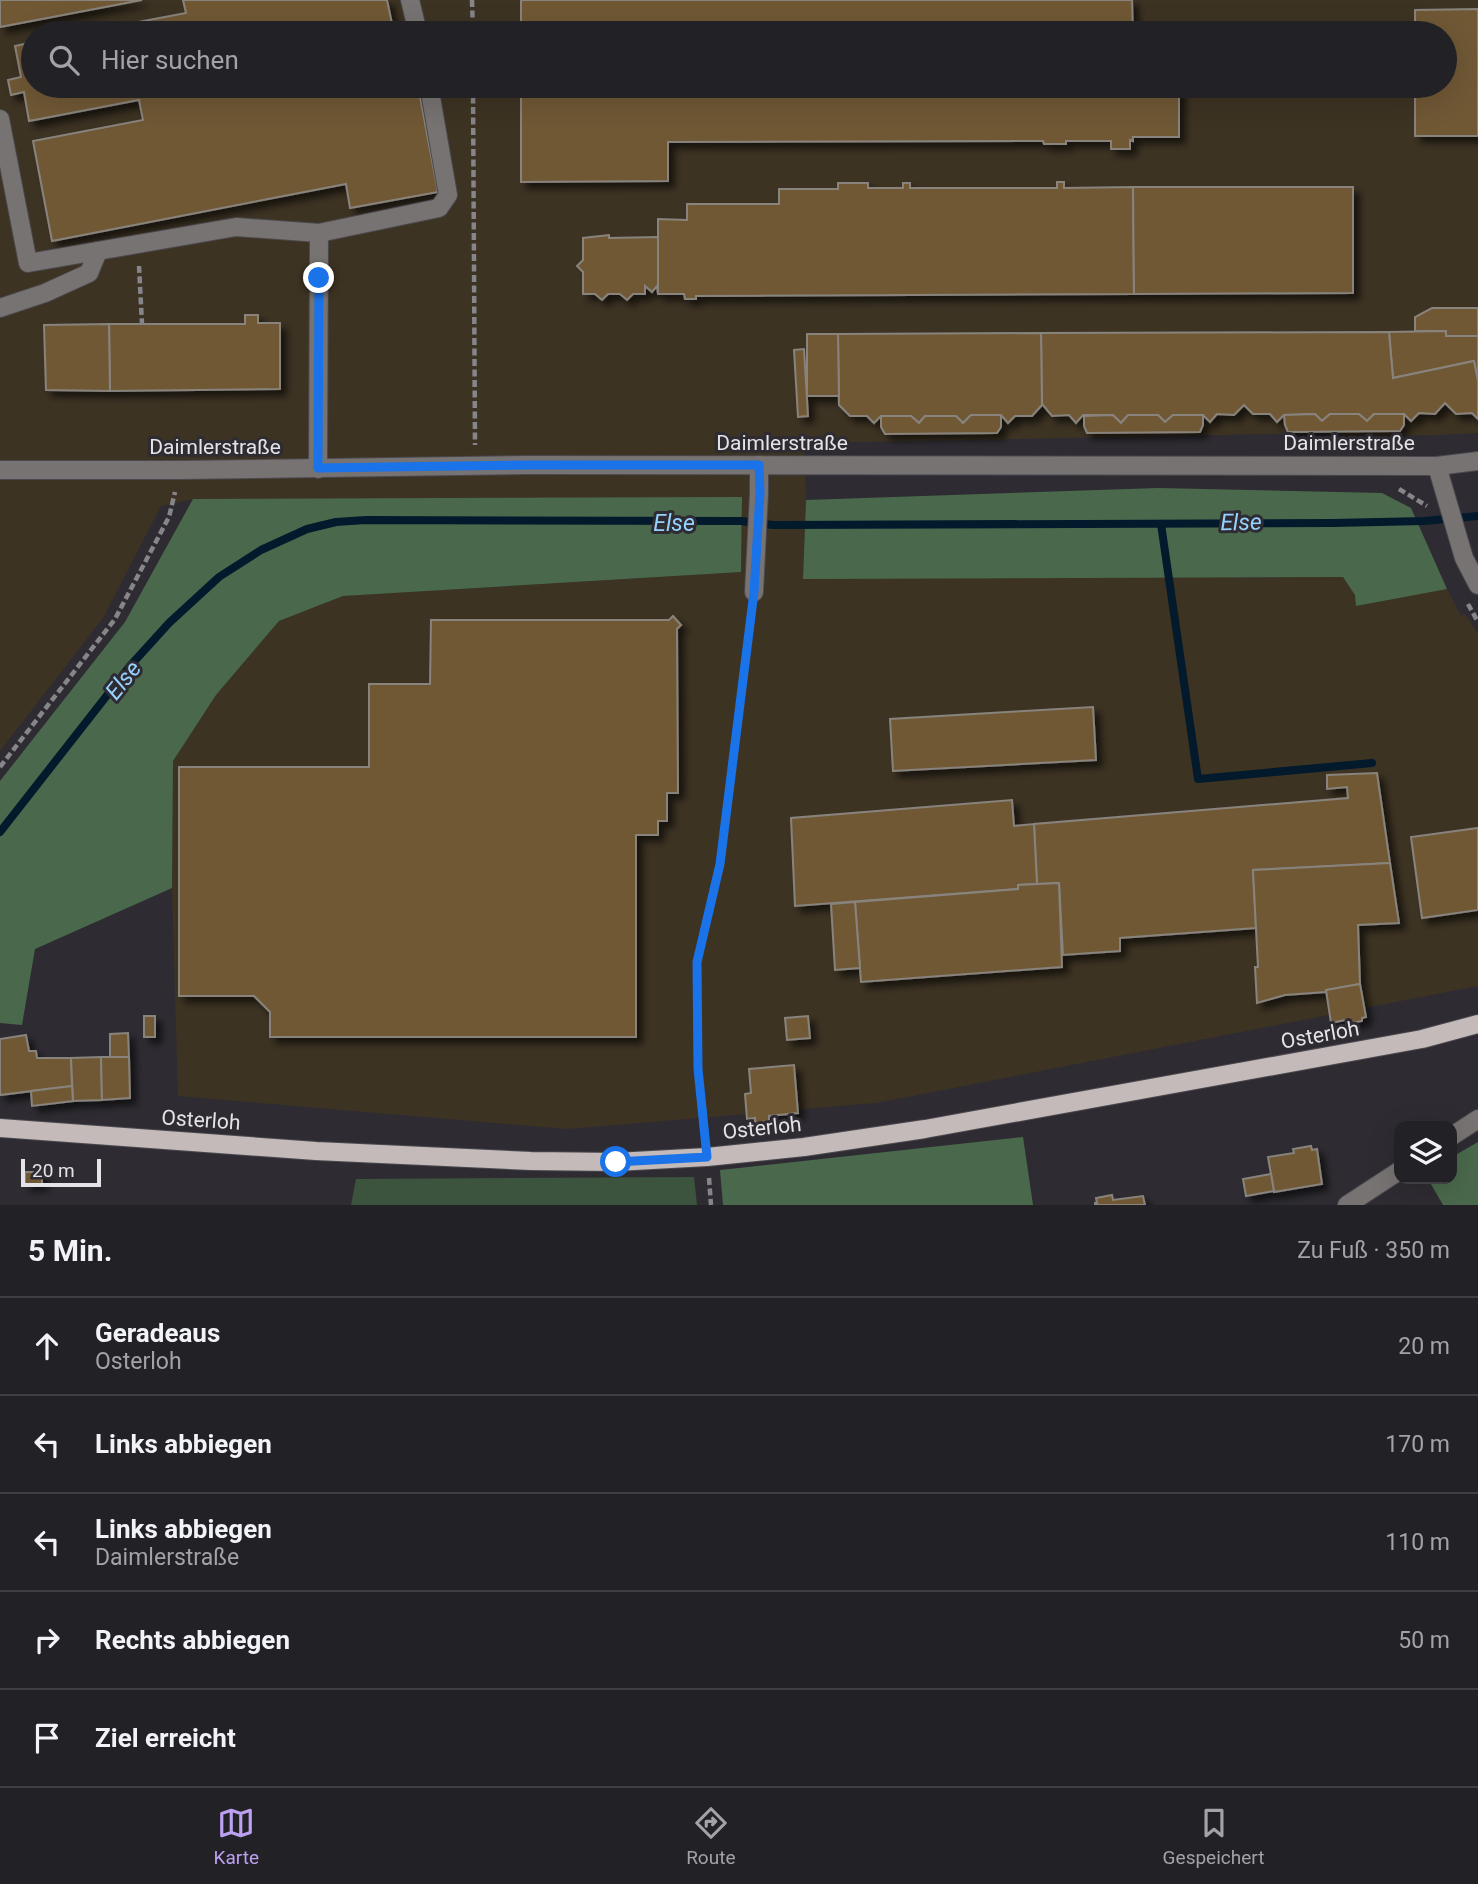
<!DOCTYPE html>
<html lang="de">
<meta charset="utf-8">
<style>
body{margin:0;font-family:Roboto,sans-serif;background:#2e2e32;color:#f1f3f6}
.controls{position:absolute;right:21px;bottom:21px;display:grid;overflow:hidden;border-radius:14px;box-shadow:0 7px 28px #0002}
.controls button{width:63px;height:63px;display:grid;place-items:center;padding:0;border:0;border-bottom:2px solid #3f3e43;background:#222126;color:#f1f3f6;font:35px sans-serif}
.scale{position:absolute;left:21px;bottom:18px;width:80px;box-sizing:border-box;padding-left:7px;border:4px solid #e4e3e7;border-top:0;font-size:19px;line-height:24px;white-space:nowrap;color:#e4e3e7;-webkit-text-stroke:5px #2e2c32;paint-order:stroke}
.stop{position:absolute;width:21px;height:21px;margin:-16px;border:5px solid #1a73e8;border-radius:50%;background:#fff}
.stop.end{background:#1a73e8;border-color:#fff;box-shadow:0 2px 7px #0008}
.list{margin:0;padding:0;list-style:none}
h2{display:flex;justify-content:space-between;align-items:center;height:91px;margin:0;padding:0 28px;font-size:30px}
h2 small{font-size:23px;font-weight:400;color:#a2a3a7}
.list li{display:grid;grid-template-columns:46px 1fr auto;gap:21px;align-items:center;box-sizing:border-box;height:98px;padding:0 28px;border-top:2px solid #3f3e43}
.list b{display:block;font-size:26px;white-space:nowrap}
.list p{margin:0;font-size:23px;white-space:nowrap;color:#a2a3a7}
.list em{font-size:23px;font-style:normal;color:#a2a3a7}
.icon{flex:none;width:38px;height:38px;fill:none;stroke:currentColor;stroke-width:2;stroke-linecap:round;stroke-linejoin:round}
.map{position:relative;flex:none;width:1478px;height:1205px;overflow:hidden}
.search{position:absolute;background:#222126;box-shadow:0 7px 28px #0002;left:21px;right:21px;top:21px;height:77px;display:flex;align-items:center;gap:18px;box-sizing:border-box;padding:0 24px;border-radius:38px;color:#a2a3a7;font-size:26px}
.sheet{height:581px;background:#222126}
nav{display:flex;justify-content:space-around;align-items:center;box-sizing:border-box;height:98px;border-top:2px solid #3f3e43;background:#222126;font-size:19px;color:#a2a3a7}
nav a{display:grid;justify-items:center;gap:4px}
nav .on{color:#bca0f2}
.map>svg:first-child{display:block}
.commercial{fill:#3d3323;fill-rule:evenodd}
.green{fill:#3c533d}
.forest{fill:#4a694c}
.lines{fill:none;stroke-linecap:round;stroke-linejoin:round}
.stream{stroke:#021a2b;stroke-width:8}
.building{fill:#6f5936;stroke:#88837c;stroke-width:2;filter:url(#shadow)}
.minor-casing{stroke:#4b494f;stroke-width:20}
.major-casing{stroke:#4b494f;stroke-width:20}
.path{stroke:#86858a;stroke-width:4.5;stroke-dasharray:7 3.5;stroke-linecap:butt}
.minor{stroke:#787373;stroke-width:18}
.major{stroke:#c3bab9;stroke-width:18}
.route{stroke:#1a73e8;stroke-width:9}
.labels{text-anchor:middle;stroke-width:6;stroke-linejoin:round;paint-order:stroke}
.street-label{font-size:21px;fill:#e4e3e7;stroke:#2e2c32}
.water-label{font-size:23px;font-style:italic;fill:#96d1fe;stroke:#2e2c32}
</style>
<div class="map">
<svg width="1478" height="1205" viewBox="0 0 1478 1205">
<defs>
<filter id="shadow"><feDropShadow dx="6" dy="6" stdDeviation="3.5" flood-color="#0009"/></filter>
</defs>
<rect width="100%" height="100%" fill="#2e2c32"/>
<path class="commercial" d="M 0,0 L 1478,0 L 1478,433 L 1440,435 L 1351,436 L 1327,433 L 804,443 L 806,500 L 803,578 L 1343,577 L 1355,595 L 1357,606 L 1430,591 L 1447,589 L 1461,616 L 1465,614 L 1478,634 L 1478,986 L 876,1103 L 567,1129 L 178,1096 L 172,888 L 173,761 L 216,695 L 279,621 L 343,596 L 741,572 L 742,498 L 193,499 L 161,506 L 103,618 L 0,751 ZM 33,33 L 1445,33 L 1445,86 L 33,86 Z"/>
<path class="green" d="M 694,1177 L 697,1205 L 351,1205 L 356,1179 Z"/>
<g class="forest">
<path d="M 1158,488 L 1382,493 L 1411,508 L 1447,589 L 1356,606 L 1355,595 L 1343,577 L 803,579 L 806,500 Z"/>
<path d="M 742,497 L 741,572 L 343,596 L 279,621 L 216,695 L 173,761 L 172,888 L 35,949 L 22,1025 L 0,1023 L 0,781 L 125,622 L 193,499 Z"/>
<path d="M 1023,1137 L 1033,1205 L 723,1205 L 720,1170 Z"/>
<path d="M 1478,1142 L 1478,1205 L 1443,1205 L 1428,1179 L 1452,1179 L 1452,1157 Z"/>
</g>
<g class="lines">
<g class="stream">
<path d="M 1161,524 L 1198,779 L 1372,763"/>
<path d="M 0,832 L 130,666 L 169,623 L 219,577 L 261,550 L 307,529 L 336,522 L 366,520 L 741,521 L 773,525 L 1333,523 L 1424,521 L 1478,516"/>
</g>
</g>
<g class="building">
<path d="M 0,0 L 142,0 L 0,27 Z"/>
<path d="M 183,0 L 387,0 L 394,33 L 80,33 L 186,13 Z"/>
<path d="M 521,0 L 1132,0 L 1133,33 L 521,33 Z"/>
<path d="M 1478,9 L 1478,136 L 1415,136 L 1415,86 L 1445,86 L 1445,33 L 1415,33 L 1415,10 Z"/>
<path d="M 33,42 L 33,86 L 418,86 L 438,192 L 350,208 L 346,184 L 52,241 L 33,141 L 143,120 L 139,100 L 29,121 L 24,92 L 11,95 L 8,80 L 21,77 L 15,46 Z"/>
<path d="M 521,86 L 1133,86 L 1133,88 L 1179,87 L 1179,137 L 1133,137 L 1133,141 L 1130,140 L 1130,149 L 1111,149 L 1111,141 L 1066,141 L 1066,144 L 1044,144 L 1043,141 L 668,142 L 668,181 L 521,182 Z"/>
<path d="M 1057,182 L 1064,182 L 1064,188 L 1133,187 L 1134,294 L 696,296 L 696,299 L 685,299 L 684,294 L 658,294 L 658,219 L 687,220 L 687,204 L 779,204 L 779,189 L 838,189 L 838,183 L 868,183 L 868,188 L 903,188 L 903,183 L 910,183 L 910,188 L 1057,188 Z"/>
<path d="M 1133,187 L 1353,187 L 1353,293 L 1134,294 Z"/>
<path d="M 609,235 L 609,238 L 658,237 L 658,294 L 657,286 L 652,292 L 645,286 L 645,294 L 633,294 L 627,300 L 620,294 L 608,294 L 602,300 L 595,294 L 583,294 L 583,272 L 577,266 L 583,260 L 583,238 Z"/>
<path d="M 1432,308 L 1478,308 L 1478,336 L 1446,336 L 1446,331 L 1415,331 L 1415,317 Z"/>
<path d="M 245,315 L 258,315 L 258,323 L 280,323 L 280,389 L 110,391 L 109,324 L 245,324 Z"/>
<path d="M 109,324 L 110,391 L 46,390 L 44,325 Z"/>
<path d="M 1446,331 L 1446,336 L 1478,336 L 1478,381 L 1474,361 L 1393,378 L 1389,332 Z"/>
<path d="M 1389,332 L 1393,378 L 1474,361 L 1478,381 L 1478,419 L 1472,413 L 1456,414 L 1445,403 L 1435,414 L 1419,413 L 1411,421 L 1404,414 L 1374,414 L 1367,421 L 1359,414 L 1330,414 L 1322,421 L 1315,414 L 1284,415 L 1277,422 L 1270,414 L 1253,414 L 1244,405 L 1234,415 L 1217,414 L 1210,422 L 1203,415 L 1173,415 L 1165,422 L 1158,415 L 1128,415 L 1121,423 L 1113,415 L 1083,415 L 1076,423 L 1069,415 L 1052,416 L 1042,404 L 1041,333 Z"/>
<path d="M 1041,333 L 1042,405 L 1032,416 L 1015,416 L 1008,423 L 1001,415 L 971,415 L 963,423 L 956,416 L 925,416 L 919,423 L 911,416 L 881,416 L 874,423 L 867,416 L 850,416 L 839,405 L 838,334 Z"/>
<path d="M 807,334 L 838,334 L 839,396 L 807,396 Z"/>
<path d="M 804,349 L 808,416 L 798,417 L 794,350 Z"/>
<path d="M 1315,414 L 1322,421 L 1330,414 L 1359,414 L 1367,421 L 1374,414 L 1404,414 L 1404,425 L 1400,431 L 1288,432 L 1285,425 L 1284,415 Z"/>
<path d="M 971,415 L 1001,415 L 1001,427 L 997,433 L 885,434 L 881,427 L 881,416 L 911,416 L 919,423 L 925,416 L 956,416 L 963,423 Z"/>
<path d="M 1113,415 L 1121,423 L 1128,415 L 1158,415 L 1165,422 L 1173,415 L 1203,415 L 1203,425 L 1200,432 L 1087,433 L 1084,426 L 1084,416 Z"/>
<path d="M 673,616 L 681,625 L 677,629 L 678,793 L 667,793 L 667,821 L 658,821 L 658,835 L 636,835 L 636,1037 L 270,1037 L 270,1012 L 254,996 L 179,996 L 179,767 L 369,767 L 369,684 L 430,684 L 431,620 L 669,620 Z"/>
<path d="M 1093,707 L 1096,760 L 893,771 L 890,719 Z"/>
<path d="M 1377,773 L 1390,863 L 1253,870 L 1256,928 L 1120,938 L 1120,951 L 1063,955 L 1059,883 L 1037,884 L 1034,824 L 1348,798 L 1347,787 L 1327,789 L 1327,775 Z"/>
<path d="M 1012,800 L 1014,826 L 1034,824 L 1037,884 L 1018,885 L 1018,889 L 795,906 L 791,818 Z"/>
<path d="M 1478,828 L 1478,910 L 1422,918 L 1411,837 Z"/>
<path d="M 1390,863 L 1399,923 L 1358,925 L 1360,984 L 1326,990 L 1326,992 L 1285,995 L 1257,1003 L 1255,967 L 1258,967 L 1253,870 Z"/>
<path d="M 1059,883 L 1062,967 L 861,982 L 855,902 L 1018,889 L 1018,885 Z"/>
<path d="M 855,902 L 860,968 L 835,970 L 831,904 Z"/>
<path d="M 1360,984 L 1366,1017 L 1362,1018 L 1362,1021 L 1351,1023 L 1350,1019 L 1331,1023 L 1326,990 Z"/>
<rect x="144" y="1016" width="11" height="21"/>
<path d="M 808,1016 L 810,1038 L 787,1040 L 785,1018 Z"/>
<path d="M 128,1033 L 129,1057 L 110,1057 L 110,1034 Z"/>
<path d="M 26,1035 L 29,1051 L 36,1051 L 37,1058 L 71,1058 L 72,1086 L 0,1095 L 0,1039 Z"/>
<path d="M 101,1057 L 102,1100 L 73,1101 L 71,1058 Z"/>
<path d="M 101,1057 L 129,1057 L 130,1098 L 102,1100 Z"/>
<path d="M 794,1065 L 798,1113 L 769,1116 L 769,1121 L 755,1123 L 755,1118 L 747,1119 L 745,1094 L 751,1093 L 749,1069 Z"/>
<path d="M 72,1086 L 73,1101 L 32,1106 L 31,1091 Z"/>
<path d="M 1311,1146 L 1312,1150 L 1317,1149 L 1322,1184 L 1274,1192 L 1268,1157 L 1294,1153 L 1293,1149 Z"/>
<path d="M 25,1172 L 42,1172 L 42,1184 L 25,1185 Z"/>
<path d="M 1271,1174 L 1274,1191 L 1246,1196 L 1243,1179 Z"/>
<path d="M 1112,1195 L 1113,1200 L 1143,1196 L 1145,1205 L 1095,1205 L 1095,1203 L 1097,1203 L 1096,1198 Z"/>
</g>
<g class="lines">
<g class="minor-casing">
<g id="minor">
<path d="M 410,0 L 418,33"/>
<path d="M 0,119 L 28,263 L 236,227 L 319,233 L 439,208 L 448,195 L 429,86"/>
<path d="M 0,308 L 45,293 L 89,273 L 98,251"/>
<path d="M 1437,466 L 1464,558 L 1478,585"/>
<path d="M 318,469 L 319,233"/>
<path d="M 0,470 L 180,470 L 526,465 L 1437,466 L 1478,461"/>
<path d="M 754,592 L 759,493 L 759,465"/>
<path d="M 1452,1136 L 1478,1119"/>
<path d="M 1347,1205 L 1399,1171"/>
</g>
</g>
<g class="major-casing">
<path id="major" d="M 0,1128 L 316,1151 L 531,1161 L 616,1162 L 707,1157 L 804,1147 L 925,1129 L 1422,1039 L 1478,1024"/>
</g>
<g class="path">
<path d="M 472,0 L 473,33"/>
<path d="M 473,86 L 475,445"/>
<path d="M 139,266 L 142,324"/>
<path d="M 1399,489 L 1427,506"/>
<path d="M 1468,604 L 1478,622"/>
<path d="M 0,767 L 115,619 L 169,517 L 175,492"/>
<path d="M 705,1138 L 698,1069 L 697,962 L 720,864 L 751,613"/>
<path d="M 709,1178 L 711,1205"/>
</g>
<use href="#minor" class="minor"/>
<use href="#major" class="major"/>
</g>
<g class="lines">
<path class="route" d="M 319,278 L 318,468 L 526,465 L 759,465 L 760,493 L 754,592 L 720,864 L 697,962 L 698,1069 L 707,1157 L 616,1162"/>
</g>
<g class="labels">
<g class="street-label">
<text x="782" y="450">Daimlerstraße</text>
<text x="1349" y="450">Daimlerstraße</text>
<text x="215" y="454">Daimlerstraße</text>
<text transform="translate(1320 1035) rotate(-10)" y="7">Osterloh</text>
<text transform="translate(201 1120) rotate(4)" y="7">Osterloh</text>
<text transform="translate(762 1128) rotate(-6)" y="7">Osterloh</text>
</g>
<g class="water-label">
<text transform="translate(1241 522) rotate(-1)" y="8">Else</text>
<text x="674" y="531">Else</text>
<text transform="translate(123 680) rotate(-51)" y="8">Else</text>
</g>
</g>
</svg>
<div class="controls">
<button><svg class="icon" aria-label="layers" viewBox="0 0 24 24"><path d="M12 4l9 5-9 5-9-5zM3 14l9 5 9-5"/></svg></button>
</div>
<div class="scale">20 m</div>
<div class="stop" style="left:616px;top:1162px"></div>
<div class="stop end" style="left:319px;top:278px"></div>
<div class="search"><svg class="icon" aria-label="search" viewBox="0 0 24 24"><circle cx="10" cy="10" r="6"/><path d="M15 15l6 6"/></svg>Hier suchen</div>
</div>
<section class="sheet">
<h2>5 Min.<small>Zu Fuß · 350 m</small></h2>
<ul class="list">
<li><svg class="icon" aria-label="ahead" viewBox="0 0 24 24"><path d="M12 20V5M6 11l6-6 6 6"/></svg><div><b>Geradeaus</b><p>Osterloh</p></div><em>20 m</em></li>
<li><svg class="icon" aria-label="left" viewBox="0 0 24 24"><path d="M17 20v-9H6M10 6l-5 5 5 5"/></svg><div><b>Links abbiegen</b></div><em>170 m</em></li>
<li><svg class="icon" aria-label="left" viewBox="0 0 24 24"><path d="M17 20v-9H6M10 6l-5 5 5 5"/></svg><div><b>Links abbiegen</b><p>Daimlerstraße</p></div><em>110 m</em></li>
<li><svg class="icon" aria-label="right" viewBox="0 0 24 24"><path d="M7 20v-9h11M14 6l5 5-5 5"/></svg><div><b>Rechts abbiegen</b></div><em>50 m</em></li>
<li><svg class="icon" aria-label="arrive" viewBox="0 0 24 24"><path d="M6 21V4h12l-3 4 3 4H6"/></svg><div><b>Ziel erreicht</b></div></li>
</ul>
</section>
<nav>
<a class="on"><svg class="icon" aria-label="map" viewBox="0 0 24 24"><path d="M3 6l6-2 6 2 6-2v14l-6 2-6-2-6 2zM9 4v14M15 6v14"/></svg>Karte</a>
<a><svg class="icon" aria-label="directions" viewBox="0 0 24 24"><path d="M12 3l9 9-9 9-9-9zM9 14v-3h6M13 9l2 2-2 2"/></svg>Route</a>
<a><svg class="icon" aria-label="saved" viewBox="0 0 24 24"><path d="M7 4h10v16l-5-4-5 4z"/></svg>Gespeichert</a>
</nav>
